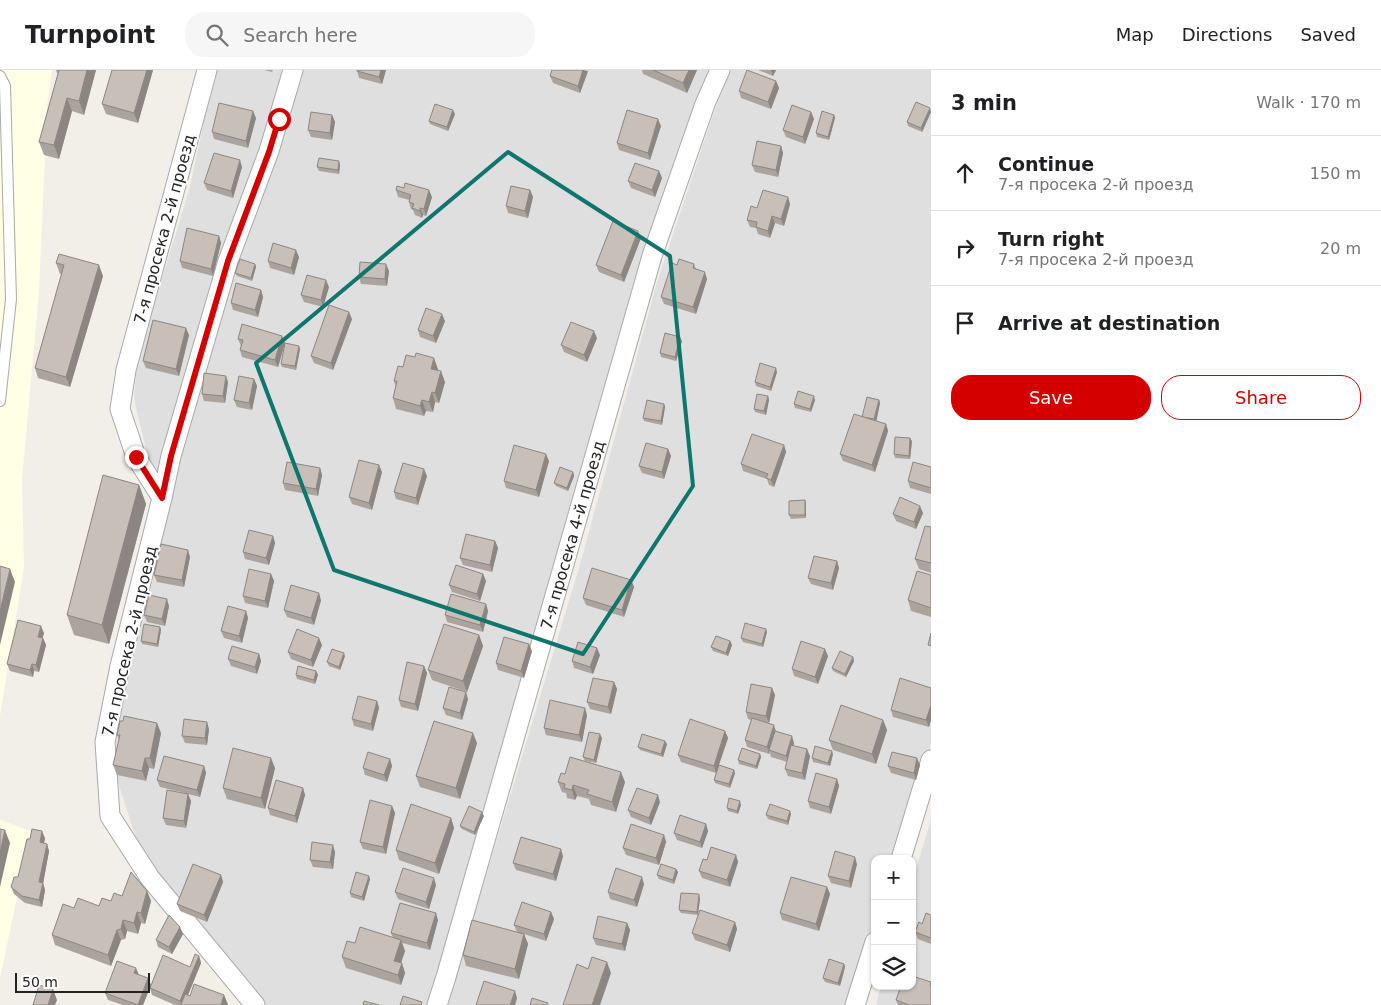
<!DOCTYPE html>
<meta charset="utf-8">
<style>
body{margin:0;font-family:"DejaVu Sans",sans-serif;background:#f6f6f6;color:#202124}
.controls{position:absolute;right:15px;bottom:15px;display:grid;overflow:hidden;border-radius:10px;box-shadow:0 1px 4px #0004}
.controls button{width:45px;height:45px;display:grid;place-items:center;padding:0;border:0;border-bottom:1px solid #e0e0e0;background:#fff;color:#202124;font:25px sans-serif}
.scale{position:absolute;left:15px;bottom:12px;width:135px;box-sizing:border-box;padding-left:5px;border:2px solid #222;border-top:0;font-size:14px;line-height:18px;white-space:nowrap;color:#222;-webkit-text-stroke:4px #fff;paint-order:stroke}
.stop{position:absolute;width:15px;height:15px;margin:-11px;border:4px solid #d40000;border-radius:50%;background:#fff}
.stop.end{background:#d40000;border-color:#fff;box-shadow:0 1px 5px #0008}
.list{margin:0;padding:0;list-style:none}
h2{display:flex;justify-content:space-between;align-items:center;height:65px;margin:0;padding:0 20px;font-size:21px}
h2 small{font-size:16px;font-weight:400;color:#757577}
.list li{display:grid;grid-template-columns:32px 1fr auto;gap:15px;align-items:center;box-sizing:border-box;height:75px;padding:0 20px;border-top:1px solid #e0e0e0}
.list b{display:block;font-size:19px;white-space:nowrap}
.list p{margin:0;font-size:16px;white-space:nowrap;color:#757577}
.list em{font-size:16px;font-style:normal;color:#757577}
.actions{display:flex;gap:10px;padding:15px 20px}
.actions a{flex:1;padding:11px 0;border:1px solid #d40000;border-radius:20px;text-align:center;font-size:18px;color:#d40000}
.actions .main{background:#d40000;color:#fff}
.icon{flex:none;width:28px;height:28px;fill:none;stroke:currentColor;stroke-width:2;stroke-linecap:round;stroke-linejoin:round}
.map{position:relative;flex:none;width:931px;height:935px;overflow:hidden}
header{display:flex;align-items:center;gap:30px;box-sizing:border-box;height:70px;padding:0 25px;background:#fff;border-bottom:1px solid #e0e0e0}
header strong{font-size:24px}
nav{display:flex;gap:28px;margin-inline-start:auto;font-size:18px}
.search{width:350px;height:45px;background:#f6f6f6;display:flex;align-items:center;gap:12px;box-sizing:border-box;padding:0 18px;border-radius:20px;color:#757577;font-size:19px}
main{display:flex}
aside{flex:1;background:#fff}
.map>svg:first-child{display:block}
.residential{fill:#e0dfdf}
.education{fill:#ffffe5}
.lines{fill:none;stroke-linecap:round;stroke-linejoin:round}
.service-casing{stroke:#a9a9a9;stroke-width:12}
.minor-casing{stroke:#a9a9a9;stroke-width:21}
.service{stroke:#fff;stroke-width:10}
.minor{stroke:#fff;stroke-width:19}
.wall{fill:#aba49e}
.shaded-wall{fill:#8b8681}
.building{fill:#c7bfb8;stroke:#8b8681}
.route{stroke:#d40000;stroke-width:6}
.marked{fill:none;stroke:#0f766e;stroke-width:4;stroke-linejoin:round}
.labels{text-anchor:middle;stroke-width:4;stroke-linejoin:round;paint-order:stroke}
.street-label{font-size:16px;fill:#222;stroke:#fff}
</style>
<header>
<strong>Turnpoint</strong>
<div class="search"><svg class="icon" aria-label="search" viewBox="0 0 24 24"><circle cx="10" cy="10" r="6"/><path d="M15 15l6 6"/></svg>Search here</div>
<nav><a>Map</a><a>Directions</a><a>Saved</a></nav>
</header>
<main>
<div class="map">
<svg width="931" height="935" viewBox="0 0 931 935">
<rect width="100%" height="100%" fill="#f2efe9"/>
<g class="residential">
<path d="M 215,0 L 715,0 L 680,73 L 605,326 L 487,743 L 464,808 L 431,935 L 260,935 L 144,793 L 115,703 L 116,671 L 128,599 L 169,438 L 149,390 L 136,338 L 134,327 L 136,304 L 148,254 L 189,121 Z"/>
<path d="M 731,0 L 931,0 L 931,672 L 928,685 L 894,789 L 875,789 L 875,848 L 849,935 L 447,935 L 581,491 L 657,212 L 714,42 Z"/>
<path d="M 931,750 L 931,935 L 876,935 L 881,916 L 912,916 L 912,812 Z"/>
</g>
<g class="education">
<path d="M 0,0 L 52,0 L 47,37 L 39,222 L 22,409 L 24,497 L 0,646 Z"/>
<path d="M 0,750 L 31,761 L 0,908 Z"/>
</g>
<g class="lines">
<g class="service-casing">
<path id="service" d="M 0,6 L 5,16 L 11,229 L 0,331"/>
</g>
<g class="minor-casing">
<g id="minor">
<path d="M 207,0 L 126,300 L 120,339 L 136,387 L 162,428 L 120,596 L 105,672 L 110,746 L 150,808 L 255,935"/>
<path d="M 162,428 L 171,386 L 228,191 L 269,81 L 293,0"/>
<path d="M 901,789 L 931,690"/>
<path id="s1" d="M 437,935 L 446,907 L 652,186 L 705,34 L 720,0"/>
<path d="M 855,935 L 875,872"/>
</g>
</g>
<use href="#service" class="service"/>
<use href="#minor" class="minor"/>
</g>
<g class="wall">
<path d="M 56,0 L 96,0 L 84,45 L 72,41 L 59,89 L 44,85 L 39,72 L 58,3 L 57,3 Z"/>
<path d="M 112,0 L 153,0 L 138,53 L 106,44 L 102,34 Z"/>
<path d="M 264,0 L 273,0 L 272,2 Z"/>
<path d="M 357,0 L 386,0 L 382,14 L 359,8 Z"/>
<path d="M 642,0 L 697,0 L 687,23 L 643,4 Z"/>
<path d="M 758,0 L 776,0 L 773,6 Z"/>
<path d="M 588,1 L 580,23 L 553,13 L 550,6 Z"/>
<path d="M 776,11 L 779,18 L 771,39 L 741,28 L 739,21 Z"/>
<path d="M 811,42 L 814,49 L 805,74 L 786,67 L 783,60 Z"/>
<path d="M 931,42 L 922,62 L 908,56 L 907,52 Z"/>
<path d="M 455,44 L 448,61 L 430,54 L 429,51 Z"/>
<path d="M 332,45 L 335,52 L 332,70 L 311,67 L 308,60 Z"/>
<path d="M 834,45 L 835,48 L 829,70 L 817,67 L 816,63 Z"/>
<path d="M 256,48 L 248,78 L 214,69 L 212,62 Z"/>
<path d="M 661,56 L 650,90 L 619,80 L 617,73 Z"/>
<path d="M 781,76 L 783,83 L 778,107 L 755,102 L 752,95 Z"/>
<path d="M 340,95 L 339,104 L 319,101 L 317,97 Z"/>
<path d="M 242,97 L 233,128 L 207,120 L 204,113 Z"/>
<path d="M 659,101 L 662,108 L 655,127 L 631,118 L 628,111 Z"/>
<path d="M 396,120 L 432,127 L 426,146 L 423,145 L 422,148 L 415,145 L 413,140 L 411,139 L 409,132 L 409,130 L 398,127 Z"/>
<path d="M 530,120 L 533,127 L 528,148 L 508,143 L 506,136 Z"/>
<path d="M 790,134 L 784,156 L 775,153 L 770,168 L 758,164 L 756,158 L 750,157 L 747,150 L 757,138 Z"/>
<path d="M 219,166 L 221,173 L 213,206 L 182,198 L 180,191 Z"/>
<path d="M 641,168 L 624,212 L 599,202 L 596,195 Z"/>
<path d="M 299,187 L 294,205 L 270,198 L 268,191 Z"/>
<path d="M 56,193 L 103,206 L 70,317 L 38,308 L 35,298 L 62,204 L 60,204 Z"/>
<path d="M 255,194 L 256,197 L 252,211 L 237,206 L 235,203 Z"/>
<path d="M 694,194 L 696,199 L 707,209 L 696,244 L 664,234 L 661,227 L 677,195 Z"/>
<path d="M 389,201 L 387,216 L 361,214 L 359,207 Z"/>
<path d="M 329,217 L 323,237 L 304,232 L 301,225 Z"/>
<path d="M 261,220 L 263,227 L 258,247 L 233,240 L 231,233 Z"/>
<path d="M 352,249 L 333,300 L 314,293 L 311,286 Z"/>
<path d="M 445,251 L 436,273 L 420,267 L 418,260 Z"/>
<path d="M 189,265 L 179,306 L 146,298 L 143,291 Z"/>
<path d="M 282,266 L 285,273 L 278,297 L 242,287 L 240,280 L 241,276 L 238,269 Z"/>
<path d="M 597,268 L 587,292 L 564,282 L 561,275 Z"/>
<path d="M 682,271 L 676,291 L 661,287 L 660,283 Z"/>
<path d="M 300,279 L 296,300 L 282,297 L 281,294 Z"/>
<path d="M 403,297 L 438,299 L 437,300 L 445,312 L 439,333 L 435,332 L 433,342 L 426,341 L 424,346 L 396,339 L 393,328 L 396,317 L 394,311 Z"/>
<path d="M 777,302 L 771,321 L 756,316 L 755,312 Z"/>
<path d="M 254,309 L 257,316 L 252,340 L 237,337 L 234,330 Z"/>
<path d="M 228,312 L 225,333 L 204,331 L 202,324 Z"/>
<path d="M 768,326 L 769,330 L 766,345 L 755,342 L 754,339 Z"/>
<path d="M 815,330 L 811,342 L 795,338 L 794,334 Z"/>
<path d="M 879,330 L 880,333 L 876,351 L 886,354 L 888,361 L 875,402 L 843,391 L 840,384 L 862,346 Z"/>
<path d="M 664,334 L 665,337 L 662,355 L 644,351 L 643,348 Z"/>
<path d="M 912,371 L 910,389 L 895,388 L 894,384 Z"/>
<path d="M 784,375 L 786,382 L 774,417 L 769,415 L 767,409 L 743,401 L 741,394 Z"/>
<path d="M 668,379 L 671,386 L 664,409 L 642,403 L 639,396 Z"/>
<path d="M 549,391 L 539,427 L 506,418 L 504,411 Z"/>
<path d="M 931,397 L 931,424 L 910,418 L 908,411 Z"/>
<path d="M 320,398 L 322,405 L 318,426 L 285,420 L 283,413 Z"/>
<path d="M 382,402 L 372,440 L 352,434 L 349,427 Z"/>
<path d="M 573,402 L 574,406 L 568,421 L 556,416 L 554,413 Z"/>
<path d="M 427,406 L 418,435 L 396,429 L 394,422 Z"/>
<path d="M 139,415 L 146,434 L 109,574 L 74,565 L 67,545 Z"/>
<path d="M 805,430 L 806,434 L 806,448 L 791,449 L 789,445 Z"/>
<path d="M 923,443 L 916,459 L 896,451 L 893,444 Z"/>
<path d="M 931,457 L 931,503 L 919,499 L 915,489 Z"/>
<path d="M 273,466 L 275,473 L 269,495 L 245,489 L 243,482 Z"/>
<path d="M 495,471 L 498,478 L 492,502 L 463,495 L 460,488 Z"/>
<path d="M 190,487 L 184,517 L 157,512 L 154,505 Z"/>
<path d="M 837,491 L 839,498 L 833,520 L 811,514 L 808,508 Z"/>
<path d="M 271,504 L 274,511 L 268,538 L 245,533 L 243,526 Z"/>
<path d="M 483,504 L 486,511 L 480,531 L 452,522 L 449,515 Z"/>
<path d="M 931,505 L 931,547 L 911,541 L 908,530 Z"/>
<path d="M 631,510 L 634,517 L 624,547 L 586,535 L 583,528 Z"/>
<path d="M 321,530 L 314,555 L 287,547 L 284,540 Z"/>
<path d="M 486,534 L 488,541 L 483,562 L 447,552 L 445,545 Z"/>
<path d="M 169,536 L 165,556 L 147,552 L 144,545 Z"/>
<path d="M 246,541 L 248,548 L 242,573 L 224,568 L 221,561 Z"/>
<path d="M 160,557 L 161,560 L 158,577 L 142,574 L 141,571 Z"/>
<path d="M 767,562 L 763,577 L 743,572 L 741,568 Z"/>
<path d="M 44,563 L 42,568 L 43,568 L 46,575 L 39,602 L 34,601 L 33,607 L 10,601 L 7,594 Z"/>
<path d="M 479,565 L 483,576 L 467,622 L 432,610 L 428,600 Z"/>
<path d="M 730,571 L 732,575 L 728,586 L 713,581 L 711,577 Z"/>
<path d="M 322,575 L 313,597 L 291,589 L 288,582 Z"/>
<path d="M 532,581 L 524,608 L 498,600 L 496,593 Z"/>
<path d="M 259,584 L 261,591 L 257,604 L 231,596 L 228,589 Z"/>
<path d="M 600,585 L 593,604 L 574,598 L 572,591 Z"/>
<path d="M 345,586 L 340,600 L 329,596 L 327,592 Z"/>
<path d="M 828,586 L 818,614 L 794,606 L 792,599 Z"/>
<path d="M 853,587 L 854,591 L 846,607 L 833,601 L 832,598 Z"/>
<path d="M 424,596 L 427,603 L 418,641 L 401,637 L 399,630 Z"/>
<path d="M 316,601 L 318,605 L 315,614 L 297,609 L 296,605 Z"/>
<path d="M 614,612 L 617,619 L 611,644 L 590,639 L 587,632 Z"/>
<path d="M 772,618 L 775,625 L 769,653 L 776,661 L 794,673 L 794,676 L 810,686 L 805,710 L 788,706 L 785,699 L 787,692 L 771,687 L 770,683 L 769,684 L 747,677 L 745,670 L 751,650 L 748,649 L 746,642 Z"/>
<path d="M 931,618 L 931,650 L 929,657 L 893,647 L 891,640 Z"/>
<path d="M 468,629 L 462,650 L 446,645 L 443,638 Z"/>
<path d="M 377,631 L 379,638 L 373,661 L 354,656 L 352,649 Z"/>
<path d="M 587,645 L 582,672 L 546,665 L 544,658 Z"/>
<path d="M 883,650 L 887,660 L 876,694 L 833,680 L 829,670 Z"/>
<path d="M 209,659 L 207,675 L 185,673 L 182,666 Z"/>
<path d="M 725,661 L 728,668 L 719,695 L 734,700 L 735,703 L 730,718 L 715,713 L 714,710 L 716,703 L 681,692 L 678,685 Z"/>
<path d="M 161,663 L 154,699 L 149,698 L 146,711 L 117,705 L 113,695 L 119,670 L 117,665 Z"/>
<path d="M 602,668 L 596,693 L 585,691 L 583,687 Z"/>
<path d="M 477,673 L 460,729 L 420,717 L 416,706 Z"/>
<path d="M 667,674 L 663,687 L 640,680 L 638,677 Z"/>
<path d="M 760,684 L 761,687 L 757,699 L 739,694 L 738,690 Z"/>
<path d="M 833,684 L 830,696 L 813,692 L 812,688 Z"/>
<path d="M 390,689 L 392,696 L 387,712 L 365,705 L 363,698 Z"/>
<path d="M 920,695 L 916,710 L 891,703 L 888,696 Z"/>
<path d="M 204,696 L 206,703 L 200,727 L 188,724 L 191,731 L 186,758 L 166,755 L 163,748 L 185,723 L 160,717 L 157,710 Z"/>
<path d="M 275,698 L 265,739 L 227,729 L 223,718 Z"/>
<path d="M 565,704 L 625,712 L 616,742 L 591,735 L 589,729 L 577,726 L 575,730 L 567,728 L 566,723 L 562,722 L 558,712 Z"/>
<path d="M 837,709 L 839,716 L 831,744 L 810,738 L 808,731 Z"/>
<path d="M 303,718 L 305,725 L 297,753 L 270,745 L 268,738 Z"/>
<path d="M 660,732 L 651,755 L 631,747 L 628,740 Z"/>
<path d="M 741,735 L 738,744 L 728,741 L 727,738 Z"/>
<path d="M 392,736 L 395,743 L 386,784 L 363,779 L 360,772 Z"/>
<path d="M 791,744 L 788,755 L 768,749 L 766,745 Z"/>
<path d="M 484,746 L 475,765 L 462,759 L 460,756 Z"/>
<path d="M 451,748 L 454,758 L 439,804 L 399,790 L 396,780 Z"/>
<path d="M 706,754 L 708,761 L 702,778 L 677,770 L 674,763 Z"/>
<path d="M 664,765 L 666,772 L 659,795 L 626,785 L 623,778 Z"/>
<path d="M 45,768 L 44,773 L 47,774 L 49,781 L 43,813 L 45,820 L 42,837 L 25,833 L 14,824 L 11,817 L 18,807 L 30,769 Z"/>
<path d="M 335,782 L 333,799 L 313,797 L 310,790 Z"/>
<path d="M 736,785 L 738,792 L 730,817 L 702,808 L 699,801 L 707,790 Z"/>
<path d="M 563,786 L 556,811 L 516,800 L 513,793 Z"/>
<path d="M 857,794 L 851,818 L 831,813 L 828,806 Z"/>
<path d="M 676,799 L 678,802 L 674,814 L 659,809 L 657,805 Z"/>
<path d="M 221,805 L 223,812 L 207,852 L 180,841 L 177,834 Z"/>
<path d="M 370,809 L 364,831 L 351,827 L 350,823 Z"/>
<path d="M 644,814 L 637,837 L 610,829 L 608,822 Z"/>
<path d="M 436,815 L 429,839 L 398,829 L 395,822 Z"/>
<path d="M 827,817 L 830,824 L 819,861 L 782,850 L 780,843 Z"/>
<path d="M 147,821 L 151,831 L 145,854 L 141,853 L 138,864 L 127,861 L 125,869 L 121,870 L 111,896 L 55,875 L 52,865 L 74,838 L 99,836 L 122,826 Z"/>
<path d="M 700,828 L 698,845 L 681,843 L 679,840 Z"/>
<path d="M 551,842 L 554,849 L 546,871 L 524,864 L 528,874 L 519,909 L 466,896 L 463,885 L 517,862 L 514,855 Z"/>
<path d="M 931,845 L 931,874 L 918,869 L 915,862 L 922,854 Z"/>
<path d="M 438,850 L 430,880 L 402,873 L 405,881 L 401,893 L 405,903 L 401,915 L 346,898 L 342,887 L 355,873 L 393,868 L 391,863 Z"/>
<path d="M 735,852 L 737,859 L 730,882 L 695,870 L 692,863 Z"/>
<path d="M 627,853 L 630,860 L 625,881 L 596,875 L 593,868 Z"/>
<path d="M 183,864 L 172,884 L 158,877 L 156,870 Z"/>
<path d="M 199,886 L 201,893 L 188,925 L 190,926 L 224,925 L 228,935 L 175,935 L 152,925 L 150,918 L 143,935 L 123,935 L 108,930 L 105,923 L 139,905 L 151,915 L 190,897 Z"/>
<path d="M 844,894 L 845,897 L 840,916 L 825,912 L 823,908 Z"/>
<path d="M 896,930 L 931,935 L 898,935 Z"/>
</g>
<g class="shaded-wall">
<path d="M 87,0 L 96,0 L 84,45 L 79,31 Z"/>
<path d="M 147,0 L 153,0 L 138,53 L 134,43 Z"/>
<path d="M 381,0 L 386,0 L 382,14 L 379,7 Z"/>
<path d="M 583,0 L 588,1 L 580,23 L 578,16 Z"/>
<path d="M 689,0 L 697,0 L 687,23 L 683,13 Z"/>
<path d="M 771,0 L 776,0 L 773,6 Z"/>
<path d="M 776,11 L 779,18 L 771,39 L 768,32 Z"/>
<path d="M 67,28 L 72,41 L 59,89 L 54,75 Z"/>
<path d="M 930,38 L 931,42 L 922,62 L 921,58 Z"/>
<path d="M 453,40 L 455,44 L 448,61 L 447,57 Z"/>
<path d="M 253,41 L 256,48 L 248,78 L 246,71 Z"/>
<path d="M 811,42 L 814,49 L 805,74 L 803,67 Z"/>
<path d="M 332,45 L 335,52 L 332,70 L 330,63 Z"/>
<path d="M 834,45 L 835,48 L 829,70 L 828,67 Z"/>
<path d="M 658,49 L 661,56 L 650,90 L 648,83 Z"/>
<path d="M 781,76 L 783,83 L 778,107 L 776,100 Z"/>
<path d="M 240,90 L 242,97 L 233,128 L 231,121 Z"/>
<path d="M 339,91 L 340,95 L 339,104 L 338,100 Z"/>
<path d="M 659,101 L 662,108 L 655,127 L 652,120 Z"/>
<path d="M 429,120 L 432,127 L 426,146 L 424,139 Z"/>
<path d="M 530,120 L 533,127 L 528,148 L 525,141 Z"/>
<path d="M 788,127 L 790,134 L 784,156 L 781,149 Z"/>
<path d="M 420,138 L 423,145 L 422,148 L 420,141 Z"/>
<path d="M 772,146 L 775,153 L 770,168 L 768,161 Z"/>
<path d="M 638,161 L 641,168 L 624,212 L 621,205 Z"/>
<path d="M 219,166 L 221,173 L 213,206 L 211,199 Z"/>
<path d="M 296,180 L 299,187 L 294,205 L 291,198 Z"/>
<path d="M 255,194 L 256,197 L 252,211 L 251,208 Z"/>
<path d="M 386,194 L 389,201 L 387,216 L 385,209 Z"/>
<path d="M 99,195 L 103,206 L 70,317 L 66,307 Z"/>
<path d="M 705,202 L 707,209 L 696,244 L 693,237 Z"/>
<path d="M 326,210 L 329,217 L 323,237 L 321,230 Z"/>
<path d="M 261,220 L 263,227 L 258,247 L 255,240 Z"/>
<path d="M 349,242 L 352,249 L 333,300 L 331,293 Z"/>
<path d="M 442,244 L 445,251 L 436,273 L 433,266 Z"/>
<path d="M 186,258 L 189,265 L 179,306 L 176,299 Z"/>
<path d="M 594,261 L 597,268 L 587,292 L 584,285 Z"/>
<path d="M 282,266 L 285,273 L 278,297 L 275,290 Z"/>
<path d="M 680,267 L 682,271 L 676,291 L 675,287 Z"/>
<path d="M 299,276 L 300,279 L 296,300 L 295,296 Z"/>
<path d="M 434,288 L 438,299 L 435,309 L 431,299 Z"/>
<path d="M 776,298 L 777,302 L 771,321 L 770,317 Z"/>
<path d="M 441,301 L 445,312 L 439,333 L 435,323 Z"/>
<path d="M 226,306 L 228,312 L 225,333 L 223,326 Z"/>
<path d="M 254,309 L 257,316 L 252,340 L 249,333 Z"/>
<path d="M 432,322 L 435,332 L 433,342 L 429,332 Z"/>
<path d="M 768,326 L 769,330 L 766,345 L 764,341 Z"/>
<path d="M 814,326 L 815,330 L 811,342 L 810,339 Z"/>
<path d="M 422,330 L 426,341 L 424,346 L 420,336 Z"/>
<path d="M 879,330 L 880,333 L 876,353 L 874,349 Z"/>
<path d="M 664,334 L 665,337 L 662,355 L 661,351 Z"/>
<path d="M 886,354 L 888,361 L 875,402 L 872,395 Z"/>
<path d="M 910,368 L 912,371 L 910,389 L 909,386 Z"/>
<path d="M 784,375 L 786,382 L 774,417 L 771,410 Z"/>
<path d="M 668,379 L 671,386 L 664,409 L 662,402 Z"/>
<path d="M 546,384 L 549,391 L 539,427 L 536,420 Z"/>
<path d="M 379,395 L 382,402 L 372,440 L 369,433 Z"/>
<path d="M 320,398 L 322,405 L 318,426 L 316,419 Z"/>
<path d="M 424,399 L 427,406 L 418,435 L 416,428 Z"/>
<path d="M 573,402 L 574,406 L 568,421 L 567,418 Z"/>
<path d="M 139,415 L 146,434 L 109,574 L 102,555 Z"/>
<path d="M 805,430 L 806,434 L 806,448 L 805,445 Z"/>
<path d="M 920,436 L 923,443 L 916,459 L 914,452 Z"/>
<path d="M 273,466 L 275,473 L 269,495 L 266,488 Z"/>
<path d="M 495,471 L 498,478 L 492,502 L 490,495 Z"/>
<path d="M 188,480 L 190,487 L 184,517 L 182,510 Z"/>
<path d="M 837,491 L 839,498 L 833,520 L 831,513 Z"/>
<path d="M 10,499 L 15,512 L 0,575 L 0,541 Z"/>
<path d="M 271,504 L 274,511 L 268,538 L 265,531 Z"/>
<path d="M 483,504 L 486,511 L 480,531 L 477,524 Z"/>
<path d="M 631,510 L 634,517 L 624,547 L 622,540 Z"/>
<path d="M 319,523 L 321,530 L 314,555 L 311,548 Z"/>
<path d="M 167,529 L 169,536 L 165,556 L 162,549 Z"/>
<path d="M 486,534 L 488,541 L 483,562 L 480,555 Z"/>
<path d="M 246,541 L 248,548 L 242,573 L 239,566 Z"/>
<path d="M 41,556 L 44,563 L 41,574 L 38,567 Z"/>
<path d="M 160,557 L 161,560 L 158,577 L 157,574 Z"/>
<path d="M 766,559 L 767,562 L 763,577 L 762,574 Z"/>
<path d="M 479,565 L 483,576 L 467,622 L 463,611 Z"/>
<path d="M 43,568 L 46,575 L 39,602 L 36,595 Z"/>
<path d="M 319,568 L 322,575 L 313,597 L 311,590 Z"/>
<path d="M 730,571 L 732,575 L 728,586 L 726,583 Z"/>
<path d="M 529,574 L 532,581 L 524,608 L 521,601 Z"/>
<path d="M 597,578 L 600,585 L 593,604 L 590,597 Z"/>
<path d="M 825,579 L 828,586 L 818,614 L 815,607 Z"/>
<path d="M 344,583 L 345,586 L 340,600 L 339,597 Z"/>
<path d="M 259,584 L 261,591 L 257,604 L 255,597 Z"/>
<path d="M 853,587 L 854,591 L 846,607 L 845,604 Z"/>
<path d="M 32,594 L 34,601 L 33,607 L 30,600 Z"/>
<path d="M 424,596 L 427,603 L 418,641 L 415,634 Z"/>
<path d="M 316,601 L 318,605 L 315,614 L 314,610 Z"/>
<path d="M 614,612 L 617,619 L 611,644 L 608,637 Z"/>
<path d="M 772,618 L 775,625 L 769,653 L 766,646 Z"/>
<path d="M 466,622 L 468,629 L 462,650 L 460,643 Z"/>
<path d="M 377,631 L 379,638 L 373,661 L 371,654 Z"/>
<path d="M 931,635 L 931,650 L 929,657 L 926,650 Z"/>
<path d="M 585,638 L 587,645 L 582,672 L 579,665 Z"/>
<path d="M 883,650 L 887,660 L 876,694 L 872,684 Z"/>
<path d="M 207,652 L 209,659 L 207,675 L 205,668 Z"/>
<path d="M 157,653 L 161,663 L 154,699 L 150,688 Z"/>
<path d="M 774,655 L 776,662 L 769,680 L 769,684 L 767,677 Z"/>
<path d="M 725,661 L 728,668 L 716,703 L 714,696 Z"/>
<path d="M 473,663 L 477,673 L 460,729 L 456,718 Z"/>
<path d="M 600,664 L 602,668 L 596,693 L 594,690 Z"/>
<path d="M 792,666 L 794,673 L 789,693 L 786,686 Z"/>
<path d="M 665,671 L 667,674 L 663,687 L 661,684 Z"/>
<path d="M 807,679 L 810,686 L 805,710 L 802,703 Z"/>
<path d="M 832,681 L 833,684 L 830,696 L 828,693 Z"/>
<path d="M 760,684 L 761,687 L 757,699 L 756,696 Z"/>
<path d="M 145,688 L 149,698 L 146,711 L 142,701 Z"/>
<path d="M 271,688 L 275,698 L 265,739 L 261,728 Z"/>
<path d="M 917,688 L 920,695 L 916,710 L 914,703 Z"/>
<path d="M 390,689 L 392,696 L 387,712 L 384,705 Z"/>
<path d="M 204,696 L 206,703 L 200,727 L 197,720 Z"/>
<path d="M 734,700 L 735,703 L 730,718 L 729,714 Z"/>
<path d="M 621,702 L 625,712 L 616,742 L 612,732 Z"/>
<path d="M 837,709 L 839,716 L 831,744 L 829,737 Z"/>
<path d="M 573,715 L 577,726 L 575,730 L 572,720 Z"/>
<path d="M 303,718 L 305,725 L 297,753 L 295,746 Z"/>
<path d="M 188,724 L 191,731 L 186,758 L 184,751 Z"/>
<path d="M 658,725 L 660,732 L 651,755 L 649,748 Z"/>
<path d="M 740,731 L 741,735 L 738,744 L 737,741 Z"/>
<path d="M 392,736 L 395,743 L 386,784 L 383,777 Z"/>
<path d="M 790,741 L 791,744 L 788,755 L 787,751 Z"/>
<path d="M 482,742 L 484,746 L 475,765 L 474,762 Z"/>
<path d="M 451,748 L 454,758 L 439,804 L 435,793 Z"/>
<path d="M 706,754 L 708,761 L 702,778 L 700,772 Z"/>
<path d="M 5,760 L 10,773 L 0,817 L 0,782 Z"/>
<path d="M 42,761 L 45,768 L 43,779 L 40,772 Z"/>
<path d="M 664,765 L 666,772 L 659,795 L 656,788 Z"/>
<path d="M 47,774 L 49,781 L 43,814 L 43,813 L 45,820 L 42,837 L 39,830 L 39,812 Z"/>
<path d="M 333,775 L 335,782 L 333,799 L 330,792 Z"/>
<path d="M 561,779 L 563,786 L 556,811 L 553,804 Z"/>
<path d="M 736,785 L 738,792 L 730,817 L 727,810 Z"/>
<path d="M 855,787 L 857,794 L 851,818 L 849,811 Z"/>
<path d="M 676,799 L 678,802 L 674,814 L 673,810 Z"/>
<path d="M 221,805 L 223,812 L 207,852 L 204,845 Z"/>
<path d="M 369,806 L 370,809 L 364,831 L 362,827 Z"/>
<path d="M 642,807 L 644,814 L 637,837 L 634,830 Z"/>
<path d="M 434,808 L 436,815 L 429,839 L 426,832 Z"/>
<path d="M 827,817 L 830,824 L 819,861 L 816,854 Z"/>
<path d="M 147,821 L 151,831 L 145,854 L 141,843 Z"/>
<path d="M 699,824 L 700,828 L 698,845 L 697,842 Z"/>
<path d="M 137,842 L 141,853 L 138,864 L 134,853 Z"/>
<path d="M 551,842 L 554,849 L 546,871 L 544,864 Z"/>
<path d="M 436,843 L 438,850 L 430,880 L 427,873 Z"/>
<path d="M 123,850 L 127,861 L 125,869 L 121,859 Z"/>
<path d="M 735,852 L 737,859 L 730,882 L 727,875 Z"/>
<path d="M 627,853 L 630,860 L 625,881 L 622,874 Z"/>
<path d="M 180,857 L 183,864 L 172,884 L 169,877 Z"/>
<path d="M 117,860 L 121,870 L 111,896 L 108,885 Z"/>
<path d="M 524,864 L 528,874 L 519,909 L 515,899 Z"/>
<path d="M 401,870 L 405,881 L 398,901 L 394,891 Z"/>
<path d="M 199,886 L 201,893 L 184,935 L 181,935 L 180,931 Z"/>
<path d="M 607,892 L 611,903 L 600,935 L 592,935 Z"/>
<path d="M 402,893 L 405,903 L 401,915 L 398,905 Z"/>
<path d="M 844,894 L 845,897 L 840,916 L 838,913 Z"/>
<path d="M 136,898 L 139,905 L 134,903 Z"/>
<path d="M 148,908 L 151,915 L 143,935 L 138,935 Z"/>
<path d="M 53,919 L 57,930 L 55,935 L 48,935 Z"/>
<path d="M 515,921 L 517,928 L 515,935 L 510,935 Z"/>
<path d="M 224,925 L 228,935 L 221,935 Z"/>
</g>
<g class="building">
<path d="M 59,0 L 87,0 L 79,31 L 67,28 L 54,75 L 39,72 Z"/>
<path d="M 112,0 L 147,0 L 134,43 L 102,34 Z"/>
<path d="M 357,0 L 381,0 L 379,7 L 357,1 Z"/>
<path d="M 552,0 L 583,0 L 578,16 L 550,6 Z"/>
<path d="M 653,0 L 689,0 L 683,13 Z"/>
<path d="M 747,0 L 776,11 L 768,32 L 739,21 Z"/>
<path d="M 916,32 L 930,38 L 921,58 L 907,52 Z"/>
<path d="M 219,33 L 253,41 L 246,71 L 212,62 Z"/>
<path d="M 435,34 L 453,40 L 447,57 L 429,51 Z"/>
<path d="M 792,35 L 811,42 L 803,67 L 783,60 Z"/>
<path d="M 627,40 L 658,49 L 648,83 L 617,73 Z"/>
<path d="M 822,41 L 834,45 L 828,67 L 816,63 Z"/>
<path d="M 311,42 L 332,45 L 330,63 L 308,60 Z"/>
<path d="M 757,71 L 781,76 L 776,100 L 752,95 Z"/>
<path d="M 214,83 L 240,90 L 231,121 L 204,113 Z"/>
<path d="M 319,88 L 339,91 L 338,100 L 317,97 Z"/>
<path d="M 635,93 L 659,101 L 652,120 L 628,111 Z"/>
<path d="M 405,113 L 429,120 L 424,139 L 420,138 L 420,141 L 412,138 L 414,134 L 409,132 L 411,125 L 396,120 L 397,116 L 404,118 Z"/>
<path d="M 511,116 L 530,120 L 525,141 L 506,136 Z"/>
<path d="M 763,120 L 788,127 L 781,149 L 772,146 L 768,161 L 756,157 L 757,152 L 747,150 L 751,136 L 757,138 Z"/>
<path d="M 613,151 L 638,161 L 621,205 L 596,195 Z"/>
<path d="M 187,158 L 219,166 L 211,199 L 180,191 Z"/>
<path d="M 273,173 L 296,180 L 291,198 L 268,191 Z"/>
<path d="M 59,184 L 99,195 L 66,307 L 35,298 L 64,195 L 56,193 Z"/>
<path d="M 240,189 L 255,194 L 251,208 L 235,203 Z"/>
<path d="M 679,189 L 694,194 L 693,198 L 705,202 L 693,237 L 661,227 L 672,193 L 677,195 Z"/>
<path d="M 360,192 L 386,194 L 385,209 L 359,207 Z"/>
<path d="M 307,205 L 326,210 L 321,230 L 301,225 Z"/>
<path d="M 236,213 L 261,220 L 255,240 L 231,233 Z"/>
<path d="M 329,235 L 349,242 L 331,293 L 311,286 Z"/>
<path d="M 426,238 L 442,244 L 433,266 L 418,260 Z"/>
<path d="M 153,250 L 186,258 L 176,299 L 143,291 Z"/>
<path d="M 571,252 L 594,261 L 584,285 L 561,275 Z"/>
<path d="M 242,254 L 282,266 L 275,290 L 240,280 L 243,270 L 238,269 Z"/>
<path d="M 665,263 L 680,267 L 675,287 L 660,283 Z"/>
<path d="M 285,273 L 299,276 L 295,296 L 281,294 Z"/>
<path d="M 416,283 L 434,288 L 431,299 L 441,301 L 435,323 L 432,322 L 429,332 L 422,330 L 420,336 L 393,328 L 397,311 L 394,311 L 398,296 L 403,297 L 406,285 L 415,287 Z"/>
<path d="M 760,293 L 776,298 L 770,317 L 755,312 Z"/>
<path d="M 204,303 L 226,306 L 223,326 L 202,324 Z"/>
<path d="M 239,306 L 254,309 L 249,333 L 234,330 Z"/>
<path d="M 798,321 L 814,326 L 810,339 L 794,334 Z"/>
<path d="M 757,324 L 768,326 L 764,341 L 754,339 Z"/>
<path d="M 867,327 L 879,330 L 874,349 L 862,347 Z"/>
<path d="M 647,330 L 664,334 L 661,351 L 643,348 Z"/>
<path d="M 854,344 L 886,354 L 872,395 L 840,384 Z"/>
<path d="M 752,364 L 784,375 L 771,410 L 766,408 L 768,404 L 741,394 Z"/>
<path d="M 895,367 L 910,368 L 909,386 L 894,384 Z"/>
<path d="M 646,373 L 668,379 L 662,402 L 639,396 Z"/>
<path d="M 514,375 L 546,384 L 536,420 L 504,411 Z"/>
<path d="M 359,390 L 379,395 L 369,433 L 349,427 Z"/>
<path d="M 287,392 L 320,398 L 316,419 L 283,413 Z"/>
<path d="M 913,392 L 931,397 L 931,418 L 908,411 Z"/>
<path d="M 403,393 L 424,399 L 416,428 L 394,422 Z"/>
<path d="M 560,397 L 573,402 L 567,418 L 554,413 Z"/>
<path d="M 103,405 L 139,415 L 102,555 L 67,545 Z"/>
<path d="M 900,427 L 920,436 L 914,452 L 893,444 Z"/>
<path d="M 805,430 L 805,445 L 789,445 L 789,431 Z"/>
<path d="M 925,456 L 931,457 L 931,493 L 915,489 Z"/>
<path d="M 249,460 L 273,466 L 266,488 L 243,482 Z"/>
<path d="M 466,464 L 495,471 L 490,495 L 460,488 Z"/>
<path d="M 161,474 L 188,480 L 182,510 L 154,505 Z"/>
<path d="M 814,486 L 837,491 L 831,513 L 808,508 Z"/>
<path d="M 456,495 L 483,504 L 477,524 L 449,515 Z"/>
<path d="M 0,496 L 10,499 L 0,541 Z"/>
<path d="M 592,498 L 631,510 L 622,540 L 583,528 Z"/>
<path d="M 249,499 L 271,504 L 265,531 L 243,526 Z"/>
<path d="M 917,501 L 931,505 L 931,538 L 908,530 Z"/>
<path d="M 291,515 L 319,523 L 311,548 L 284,540 Z"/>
<path d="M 451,524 L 486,534 L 480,555 L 445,545 Z"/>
<path d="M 149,525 L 167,529 L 162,549 L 144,545 Z"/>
<path d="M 228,536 L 246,541 L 239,566 L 221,561 Z"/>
<path d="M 18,550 L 41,556 L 38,567 L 43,568 L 36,595 L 32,594 L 30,600 L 7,594 Z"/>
<path d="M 745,553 L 766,559 L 762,574 L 741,568 Z"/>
<path d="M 144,554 L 160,557 L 157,574 L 141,571 Z"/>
<path d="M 444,554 L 479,565 L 463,611 L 428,600 Z"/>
<path d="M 297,559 L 319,568 L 311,590 L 288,582 Z"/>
<path d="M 931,563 L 931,576 L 928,575 Z"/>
<path d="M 716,566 L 730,571 L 726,583 L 711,577 Z"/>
<path d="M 504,567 L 529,574 L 521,601 L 496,593 Z"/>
<path d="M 801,571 L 825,579 L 815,607 L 792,599 Z"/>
<path d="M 578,572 L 597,578 L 590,597 L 572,591 Z"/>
<path d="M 232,576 L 259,584 L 255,597 L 228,589 Z"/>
<path d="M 332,579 L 344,583 L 339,597 L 327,592 Z"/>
<path d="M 840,581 L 853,587 L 845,604 L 832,598 Z"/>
<path d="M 407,592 L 424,596 L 415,634 L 399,630 Z"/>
<path d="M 298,596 L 316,601 L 314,610 L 296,605 Z"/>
<path d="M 593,608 L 614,612 L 608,637 L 587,632 Z"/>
<path d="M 900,608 L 931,618 L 931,635 L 926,650 L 891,640 Z"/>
<path d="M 751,614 L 772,618 L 766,646 L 746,642 Z"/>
<path d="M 449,617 L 466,622 L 460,643 L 443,638 Z"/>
<path d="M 358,626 L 377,631 L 371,654 L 352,649 Z"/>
<path d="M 550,630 L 585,638 L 579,665 L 544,658 Z"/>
<path d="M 841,635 L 883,650 L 872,684 L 829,670 Z"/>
<path d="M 124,646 L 157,653 L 150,688 L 145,688 L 142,701 L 113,695 L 120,665 L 117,665 L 120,651 L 123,651 Z"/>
<path d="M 752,648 L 774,655 L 767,677 L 745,670 Z"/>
<path d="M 184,649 L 207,652 L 205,668 L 182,666 Z"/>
<path d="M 690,649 L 725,661 L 714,696 L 678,685 Z"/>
<path d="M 434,651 L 473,663 L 456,718 L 416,706 Z"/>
<path d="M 775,661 L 792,666 L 786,686 L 769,680 Z"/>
<path d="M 589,662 L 600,664 L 594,690 L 583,687 Z"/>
<path d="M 642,664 L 665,671 L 661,684 L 638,677 Z"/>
<path d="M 791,675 L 807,679 L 802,703 L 785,699 Z"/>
<path d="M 815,676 L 832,681 L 828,693 L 812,688 Z"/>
<path d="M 233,678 L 271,688 L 261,728 L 223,718 Z"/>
<path d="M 742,678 L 760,684 L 756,696 L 738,690 Z"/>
<path d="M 368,682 L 390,689 L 384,705 L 363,698 Z"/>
<path d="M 892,682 L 917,688 L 914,703 L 888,696 Z"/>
<path d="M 164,686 L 204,696 L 197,720 L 157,710 Z"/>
<path d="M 570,687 L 621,702 L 612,732 L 587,724 L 589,720 L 573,715 L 572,720 L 564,718 L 565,714 L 558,712 L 561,703 L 565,704 Z"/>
<path d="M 719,695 L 734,700 L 729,714 L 714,710 Z"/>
<path d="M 816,703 L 837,709 L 829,737 L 808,731 Z"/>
<path d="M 276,710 L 303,718 L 295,746 L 268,738 Z"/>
<path d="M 637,718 L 658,725 L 649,748 L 628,740 Z"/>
<path d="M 167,720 L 188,724 L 184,751 L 163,748 Z"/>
<path d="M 729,728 L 740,731 L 737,741 L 727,738 Z"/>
<path d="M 370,730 L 392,736 L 383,777 L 360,772 Z"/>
<path d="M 411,734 L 451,748 L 435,793 L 396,780 Z"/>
<path d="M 770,734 L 790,741 L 787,751 L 766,745 Z"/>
<path d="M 469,736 L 482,742 L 474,762 L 460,756 Z"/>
<path d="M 680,745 L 706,754 L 700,772 L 674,763 Z"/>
<path d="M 631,754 L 664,765 L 656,788 L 623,778 Z"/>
<path d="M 0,759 L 5,760 L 0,782 Z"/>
<path d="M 32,759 L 42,761 L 40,772 L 47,774 L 39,812 L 43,813 L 39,830 L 22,826 L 11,817 L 14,807 L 18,807 L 27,769 L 30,769 Z"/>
<path d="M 521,767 L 561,779 L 553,804 L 513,793 Z"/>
<path d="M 312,772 L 333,775 L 330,792 L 310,790 Z"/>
<path d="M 711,777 L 736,785 L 727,810 L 699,801 L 703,789 L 707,790 Z"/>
<path d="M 835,781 L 855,787 L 849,811 L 828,806 Z"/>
<path d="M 193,794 L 221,805 L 204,845 L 177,834 Z"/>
<path d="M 661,794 L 676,799 L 673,810 L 657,805 Z"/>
<path d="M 403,798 L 434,808 L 426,832 L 395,822 Z"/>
<path d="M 616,798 L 642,807 L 634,830 L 608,822 Z"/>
<path d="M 131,802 L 147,821 L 141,843 L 137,842 L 134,853 L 123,850 L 121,859 L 117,860 L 108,885 L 52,865 L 63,834 L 74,838 L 78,828 L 99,836 L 102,828 L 111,831 L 114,823 L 122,826 Z"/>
<path d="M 356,802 L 369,806 L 362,827 L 350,823 Z"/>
<path d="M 791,807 L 827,817 L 816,854 L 780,843 Z"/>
<path d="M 681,823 L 699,824 L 697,842 L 679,840 Z"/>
<path d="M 522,832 L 551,842 L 544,864 L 514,855 Z"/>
<path d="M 400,833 L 436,843 L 427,873 L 391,863 Z"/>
<path d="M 700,840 L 735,852 L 727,875 L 692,863 Z"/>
<path d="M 926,843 L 931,845 L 931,868 L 915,862 L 919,852 L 922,854 Z"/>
<path d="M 169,845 L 180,857 L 169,877 L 156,870 Z"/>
<path d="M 598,846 L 627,853 L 622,874 L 593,868 Z"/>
<path d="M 472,850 L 524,864 L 515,899 L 463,885 Z"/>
<path d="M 360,857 L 401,870 L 394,891 L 402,893 L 398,905 L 342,887 L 347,871 L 355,873 Z"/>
<path d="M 195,884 L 199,886 L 180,931 L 150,918 L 163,885 L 190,897 Z"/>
<path d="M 592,887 L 607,892 L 592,935 L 563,935 L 577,894 L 588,899 Z"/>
<path d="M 829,889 L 844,894 L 838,913 L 823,908 Z"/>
<path d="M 117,891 L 136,898 L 134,903 L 148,908 L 138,935 L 105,923 Z"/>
<path d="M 912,906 L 931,912 L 930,916 L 931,916 L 931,935 L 909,935 L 896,930 L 901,916 L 912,916 Z"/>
<path d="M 484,911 L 515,921 L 510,935 L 476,935 Z"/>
<path d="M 194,914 L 224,925 L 221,935 L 181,935 L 185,924 L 190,926 Z"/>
<path d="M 39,915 L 53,919 L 48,935 L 33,935 Z"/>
<path d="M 403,926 L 422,932 L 421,935 L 400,935 Z"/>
<path d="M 532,928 L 548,933 L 547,935 L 530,935 Z"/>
<path d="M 364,931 L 379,935 L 363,935 Z"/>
</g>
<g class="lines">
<path class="route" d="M 136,387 L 162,428 L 171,386 L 228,191 L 269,82 L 279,49"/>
</g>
<path class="marked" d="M 508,82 L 670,186 L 693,416 L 583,584 L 334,500 L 256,293 Z"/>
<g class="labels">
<g class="street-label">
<text transform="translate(164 159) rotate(-75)" y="6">7-я просека 2-й проезд</text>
<text dy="6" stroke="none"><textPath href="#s1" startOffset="489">7-я просека 4-й проезд</textPath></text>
<text transform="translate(129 571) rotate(-77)" y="6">7-я просека 2-й проезд</text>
</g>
</g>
</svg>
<div class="controls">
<button>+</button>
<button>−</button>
<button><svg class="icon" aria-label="layers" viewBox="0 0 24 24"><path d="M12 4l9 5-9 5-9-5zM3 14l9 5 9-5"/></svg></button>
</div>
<div class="scale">50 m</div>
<div class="stop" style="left:279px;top:49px"></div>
<div class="stop end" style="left:136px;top:387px"></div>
</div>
<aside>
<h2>3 min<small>Walk · 170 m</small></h2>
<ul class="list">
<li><svg class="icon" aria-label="ahead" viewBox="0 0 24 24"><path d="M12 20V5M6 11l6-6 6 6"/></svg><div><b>Continue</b><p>7-я просека 2-й проезд</p></div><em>150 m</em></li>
<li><svg class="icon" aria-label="right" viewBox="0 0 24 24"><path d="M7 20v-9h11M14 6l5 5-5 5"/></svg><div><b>Turn right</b><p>7-я просека 2-й проезд</p></div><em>20 m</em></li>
<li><svg class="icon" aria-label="arrive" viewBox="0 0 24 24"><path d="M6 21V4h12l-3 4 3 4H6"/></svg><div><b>Arrive at destination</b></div></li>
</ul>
<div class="actions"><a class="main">Save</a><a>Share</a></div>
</aside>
</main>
